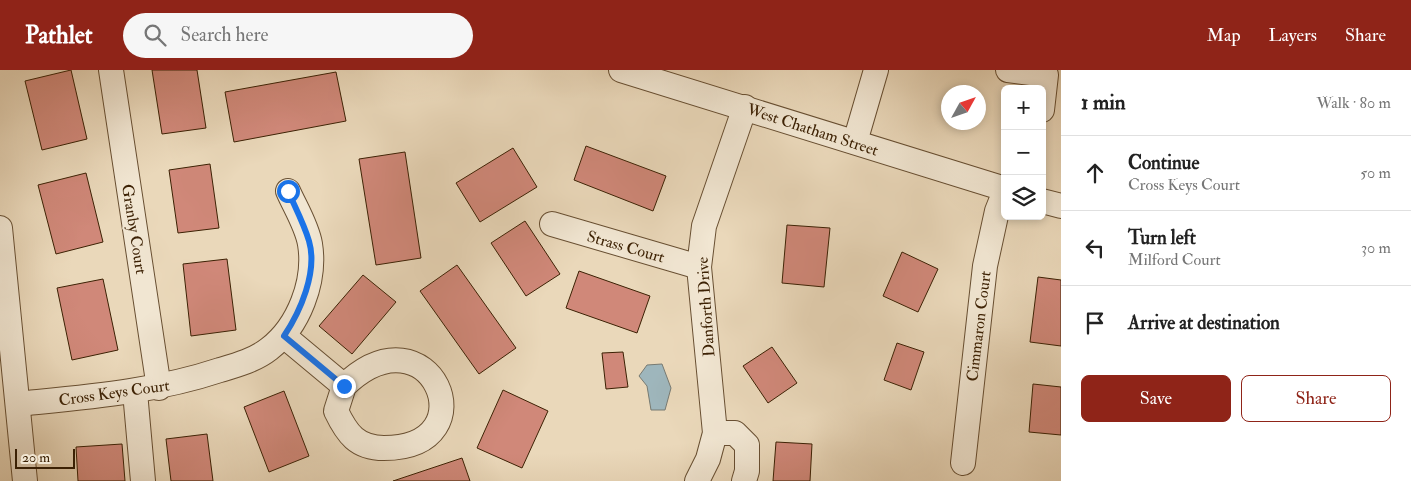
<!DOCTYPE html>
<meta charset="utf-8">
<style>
body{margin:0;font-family:"IM FELL Double Pica",serif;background:#f6f6f6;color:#222}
.controls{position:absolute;right:15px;top:15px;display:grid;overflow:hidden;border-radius:8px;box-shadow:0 2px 8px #0003}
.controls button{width:45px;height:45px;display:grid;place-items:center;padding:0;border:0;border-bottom:1px solid #e0e0e0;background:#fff;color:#222;font:25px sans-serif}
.compass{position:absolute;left:941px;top:15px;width:45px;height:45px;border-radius:50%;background:#fff;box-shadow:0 2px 8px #0003;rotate:50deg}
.scale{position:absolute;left:15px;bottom:12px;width:60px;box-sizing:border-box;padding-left:5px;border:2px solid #3c2104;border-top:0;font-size:14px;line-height:18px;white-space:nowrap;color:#3c2104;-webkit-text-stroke:4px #f1e6d2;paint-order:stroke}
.stop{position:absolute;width:15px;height:15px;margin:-11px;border:4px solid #1a73e8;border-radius:50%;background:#fff}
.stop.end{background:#1a73e8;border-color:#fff;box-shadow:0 1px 5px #0008}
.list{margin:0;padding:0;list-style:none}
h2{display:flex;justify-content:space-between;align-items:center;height:65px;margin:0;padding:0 20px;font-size:21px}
h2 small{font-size:16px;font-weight:400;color:#767676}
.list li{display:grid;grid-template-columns:32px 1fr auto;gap:15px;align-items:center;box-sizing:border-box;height:75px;padding:0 20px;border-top:1px solid #e0e0e0}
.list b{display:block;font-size:19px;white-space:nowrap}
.list p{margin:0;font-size:16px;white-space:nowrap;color:#767676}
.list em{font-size:16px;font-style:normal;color:#767676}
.actions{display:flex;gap:10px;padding:15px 20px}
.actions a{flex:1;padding:11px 0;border:1px solid #8f2418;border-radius:8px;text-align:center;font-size:18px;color:#8f2418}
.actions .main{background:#8f2418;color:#fff}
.icon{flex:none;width:28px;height:28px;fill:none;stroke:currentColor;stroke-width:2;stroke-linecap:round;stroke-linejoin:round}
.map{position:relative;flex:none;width:1061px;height:411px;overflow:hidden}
header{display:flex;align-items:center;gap:30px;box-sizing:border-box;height:70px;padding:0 25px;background:#8f2418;color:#fff}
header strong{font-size:24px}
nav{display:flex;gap:28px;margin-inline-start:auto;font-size:18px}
.search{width:350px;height:45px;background:#f6f6f6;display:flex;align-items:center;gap:12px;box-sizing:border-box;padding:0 18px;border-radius:28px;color:#767676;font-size:19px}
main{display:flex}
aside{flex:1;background:#fff}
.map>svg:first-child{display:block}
.water{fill:#9eb6bc;stroke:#777a72}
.building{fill:#d08879;stroke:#3c2104}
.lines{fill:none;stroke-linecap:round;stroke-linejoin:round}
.minor-casing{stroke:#684f32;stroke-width:26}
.minor{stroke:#f1e6d2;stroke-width:24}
.route{stroke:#1a73e8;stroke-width:6}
.labels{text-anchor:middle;stroke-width:4;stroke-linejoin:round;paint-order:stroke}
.street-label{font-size:16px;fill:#3c2104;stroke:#f1e6d2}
</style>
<header>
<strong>Pathlet</strong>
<div class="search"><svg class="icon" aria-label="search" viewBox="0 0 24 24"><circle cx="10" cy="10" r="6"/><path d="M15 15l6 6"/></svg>Search here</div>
<nav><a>Map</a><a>Layers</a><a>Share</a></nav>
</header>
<main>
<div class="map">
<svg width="1061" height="411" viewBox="0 0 1061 411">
<rect width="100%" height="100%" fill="#ead8ba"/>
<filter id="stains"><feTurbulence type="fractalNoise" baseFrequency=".004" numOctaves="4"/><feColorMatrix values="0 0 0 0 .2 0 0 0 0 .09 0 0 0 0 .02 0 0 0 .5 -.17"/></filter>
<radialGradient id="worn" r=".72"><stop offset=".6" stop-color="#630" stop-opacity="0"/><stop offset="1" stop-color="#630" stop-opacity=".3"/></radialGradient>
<path class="water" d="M 662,294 L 671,318 L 665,340 L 651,340 L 647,316 L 639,306 L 647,295 Z"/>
<g class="building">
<path d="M 71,0 L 87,69 L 42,80 L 25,11 Z"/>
<path d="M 152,0 L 197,0 L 206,58 L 162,64 Z"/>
<path d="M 336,2 L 346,51 L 234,72 L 225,22 Z"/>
<path d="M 586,76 L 666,106 L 653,141 L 574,110 Z"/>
<path d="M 513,78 L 537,117 L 480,152 L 456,113 Z"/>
<path d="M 405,82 L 421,188 L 376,195 L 359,89 Z"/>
<path d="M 210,94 L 219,158 L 178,163 L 169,100 Z"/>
<path d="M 86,103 L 103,172 L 56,184 L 38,115 Z"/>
<path d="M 525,151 L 560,204 L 526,226 L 491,173 Z"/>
<path d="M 787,155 L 830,158 L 824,217 L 782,213 Z"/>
<path d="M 902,182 L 938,199 L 918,242 L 883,226 Z"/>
<path d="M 227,189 L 236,260 L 191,266 L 183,194 Z"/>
<path d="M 457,195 L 516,278 L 479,304 L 420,221 Z"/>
<path d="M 579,201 L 650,226 L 637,263 L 566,238 Z"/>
<path d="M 363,205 L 396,232 L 352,284 L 319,256 Z"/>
<path d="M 1038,207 L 1061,210 L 1061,276 L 1030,272 Z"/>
<path d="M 103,209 L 118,280 L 72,290 L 57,218 Z"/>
<path d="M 897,273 L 924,282 L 911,320 L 884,310 Z"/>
<path d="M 772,277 L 797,313 L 768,333 L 743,296 Z"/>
<path d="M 623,282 L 628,317 L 606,319 L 602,283 Z"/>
<path d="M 1033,314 L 1061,317 L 1061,365 L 1029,362 Z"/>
<path d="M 503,320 L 548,341 L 522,398 L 477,378 Z"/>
<path d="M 284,321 L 309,386 L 269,402 L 244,337 Z"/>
<path d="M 207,364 L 213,411 L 171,411 L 166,369 Z"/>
<path d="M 776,372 L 812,374 L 810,411 L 773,411 Z"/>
<path d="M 122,374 L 125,411 L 78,411 L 76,377 Z"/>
<path d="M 462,388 L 470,411 L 393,411 Z"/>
</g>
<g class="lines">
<g class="minor-casing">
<g id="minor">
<path d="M 111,0 L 159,318"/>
<path d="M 621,0 L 1005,119"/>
<path d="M 1008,0 L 1046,5 L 1042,40"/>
<path d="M 855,72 L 876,0"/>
<path d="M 1042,131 L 1061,136"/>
<path d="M 552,154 L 699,197"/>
<path d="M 0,158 L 25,411"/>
<path d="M 284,266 L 344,316 L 336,341 C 347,364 357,378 384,378 C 492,378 430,233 344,316"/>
<path d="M 135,322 L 143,411"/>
<path d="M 18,334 C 87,327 154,322 220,300 C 237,295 255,290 269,279 C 299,256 316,211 310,174 C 307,156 295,137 288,121"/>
<path d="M 715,363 L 735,363 L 747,375 L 747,401 L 744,411"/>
<path d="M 963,393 L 985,196 L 997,141 L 1005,121"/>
<path d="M 697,411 L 708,389 L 715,363 L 699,197 L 704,156 L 745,37"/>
</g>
</g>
<use href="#minor" class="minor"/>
</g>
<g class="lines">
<path class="route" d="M 288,121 C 295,137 304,154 309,171 C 318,202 300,242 284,266 L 344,316"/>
</g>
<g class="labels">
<g class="street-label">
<text transform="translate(813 59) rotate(18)" y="6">West Chatham Street</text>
<text transform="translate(135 159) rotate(81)" y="6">Granby Court</text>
<text transform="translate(626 176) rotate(16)" y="6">Strass Court</text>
<text transform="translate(705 237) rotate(-94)" y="6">Danforth Drive</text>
<text transform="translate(978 256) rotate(-83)" y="6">Cimmaron Court</text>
<text transform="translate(114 322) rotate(-8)" y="6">Cross Keys Court</text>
</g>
</g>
<rect width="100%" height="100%" filter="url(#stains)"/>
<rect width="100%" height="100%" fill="url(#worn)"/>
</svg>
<div class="controls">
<button>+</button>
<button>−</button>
<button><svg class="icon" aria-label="layers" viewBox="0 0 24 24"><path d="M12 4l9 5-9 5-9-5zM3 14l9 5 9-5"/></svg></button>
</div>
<svg class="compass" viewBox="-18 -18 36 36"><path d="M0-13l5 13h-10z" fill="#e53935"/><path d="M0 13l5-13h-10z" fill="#767676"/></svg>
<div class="scale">20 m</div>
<div class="stop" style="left:288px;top:121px"></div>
<div class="stop end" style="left:344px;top:316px"></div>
</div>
<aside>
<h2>1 min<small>Walk · 80 m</small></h2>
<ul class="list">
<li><svg class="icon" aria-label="ahead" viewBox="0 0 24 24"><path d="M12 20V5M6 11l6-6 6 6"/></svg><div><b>Continue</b><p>Cross Keys Court</p></div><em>50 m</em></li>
<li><svg class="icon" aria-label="left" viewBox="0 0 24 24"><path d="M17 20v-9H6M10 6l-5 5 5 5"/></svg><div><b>Turn left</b><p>Milford Court</p></div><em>30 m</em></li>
<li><svg class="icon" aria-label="arrive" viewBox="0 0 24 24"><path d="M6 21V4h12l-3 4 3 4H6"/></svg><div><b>Arrive at destination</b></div></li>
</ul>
<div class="actions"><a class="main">Save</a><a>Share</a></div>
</aside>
</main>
